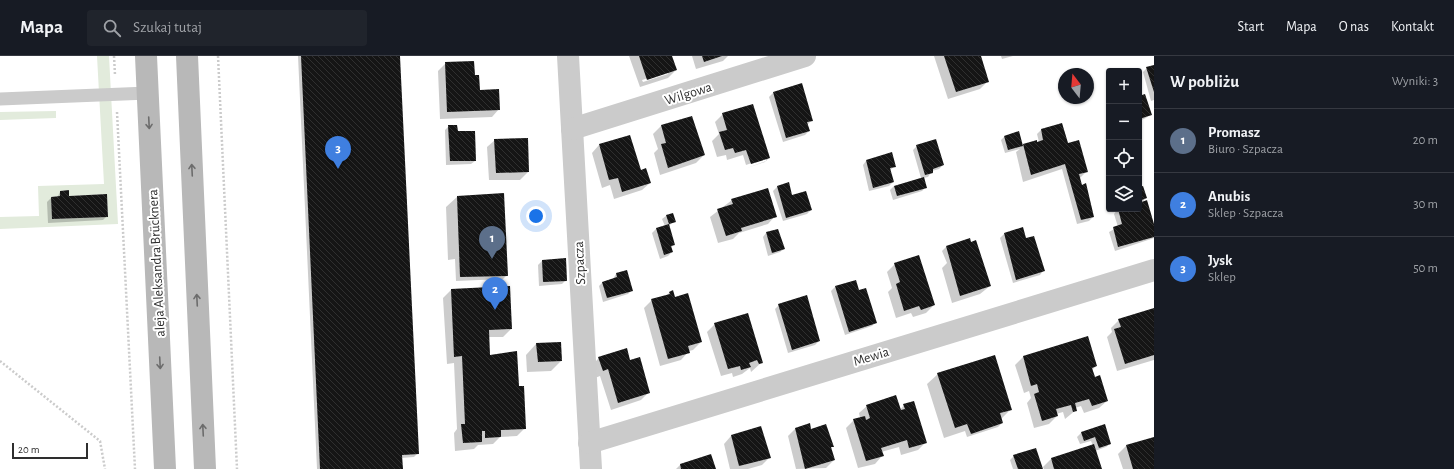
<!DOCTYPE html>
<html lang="pl">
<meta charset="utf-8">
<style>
body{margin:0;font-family:"Alegreya Sans",sans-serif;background:#20242c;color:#f1f3f6}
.controls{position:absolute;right:12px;top:12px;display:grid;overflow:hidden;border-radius:4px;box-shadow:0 1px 3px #0004}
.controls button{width:36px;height:36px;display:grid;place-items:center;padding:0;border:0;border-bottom:1px solid #363941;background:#171b24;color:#f1f3f6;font:20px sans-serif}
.compass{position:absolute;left:1058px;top:12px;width:36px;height:36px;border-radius:50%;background:#171b24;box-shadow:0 1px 3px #0004;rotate:344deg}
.scale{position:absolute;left:12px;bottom:10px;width:76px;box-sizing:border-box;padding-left:4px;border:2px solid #2e2e2e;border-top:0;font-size:11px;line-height:14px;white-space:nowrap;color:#2e2e2e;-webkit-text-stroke:3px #fff;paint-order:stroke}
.you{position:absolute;left:536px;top:160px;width:14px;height:14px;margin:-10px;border:3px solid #fff;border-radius:50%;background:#1a73e8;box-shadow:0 0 0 6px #1a73e833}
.badge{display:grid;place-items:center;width:26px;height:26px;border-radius:50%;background:#db2777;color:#fff;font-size:13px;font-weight:700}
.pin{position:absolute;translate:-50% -33px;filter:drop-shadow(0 1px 2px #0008)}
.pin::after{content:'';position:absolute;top:21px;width:14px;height:12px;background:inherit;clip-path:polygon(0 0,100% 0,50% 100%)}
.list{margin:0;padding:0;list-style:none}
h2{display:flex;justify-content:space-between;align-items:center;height:52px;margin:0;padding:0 16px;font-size:17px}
h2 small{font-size:13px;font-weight:400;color:#9ea1a6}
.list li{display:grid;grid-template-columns:26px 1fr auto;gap:12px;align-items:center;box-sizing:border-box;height:64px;padding:0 16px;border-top:1px solid #363941}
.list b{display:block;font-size:15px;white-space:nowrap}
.list p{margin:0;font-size:13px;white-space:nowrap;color:#9ea1a6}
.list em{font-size:13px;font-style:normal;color:#9ea1a6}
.icon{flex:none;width:22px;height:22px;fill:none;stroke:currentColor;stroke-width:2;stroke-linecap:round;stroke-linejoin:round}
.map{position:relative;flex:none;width:1154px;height:413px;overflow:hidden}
header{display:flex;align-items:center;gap:24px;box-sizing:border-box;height:56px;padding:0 20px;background:#171b24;border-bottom:1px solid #363941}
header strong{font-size:19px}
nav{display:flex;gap:22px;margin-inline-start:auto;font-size:14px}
.search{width:280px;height:36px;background:#20242c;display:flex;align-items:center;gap:10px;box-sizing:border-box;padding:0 14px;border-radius:4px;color:#9ea1a6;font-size:15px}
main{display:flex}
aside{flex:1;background:#171b24}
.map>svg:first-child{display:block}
.green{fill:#e2ebdc;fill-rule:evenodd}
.shadow{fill:#0003;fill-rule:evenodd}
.building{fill:url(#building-back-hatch)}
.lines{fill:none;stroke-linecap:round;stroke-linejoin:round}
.path{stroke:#cbcbcb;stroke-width:2.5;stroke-dasharray:2 2;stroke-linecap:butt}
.lane{stroke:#cbcbcb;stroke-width:13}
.street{stroke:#cbcbcb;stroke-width:22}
.secondary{stroke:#b8b8b8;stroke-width:22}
.oneway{stroke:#6c6c6c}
.labels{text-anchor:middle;stroke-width:4;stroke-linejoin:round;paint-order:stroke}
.street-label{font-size:14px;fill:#2e2e2e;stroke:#fff}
</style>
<header>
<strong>Mapa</strong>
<div class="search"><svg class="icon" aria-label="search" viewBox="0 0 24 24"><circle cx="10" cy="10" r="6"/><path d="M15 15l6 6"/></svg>Szukaj tutaj</div>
<nav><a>Start</a><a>Mapa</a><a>O nas</a><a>Kontakt</a></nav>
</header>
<main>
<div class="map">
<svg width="1154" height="413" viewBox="0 0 1154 413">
<defs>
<pattern id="building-back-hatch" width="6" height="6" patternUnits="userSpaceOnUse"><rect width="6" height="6" fill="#151515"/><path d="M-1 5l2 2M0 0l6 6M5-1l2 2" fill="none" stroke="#2f2f2f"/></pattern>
</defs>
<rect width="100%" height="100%" fill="#fff"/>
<g class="green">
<path d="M 97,0 L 109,0 L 118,168 L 0,173 L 0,161 L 39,160 L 38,130 L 104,128 ZM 69,134 L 69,140 L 107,138 L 108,161 L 52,163 L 51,141 L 60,140 L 60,135 Z"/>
<path d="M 56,55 L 56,62 L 0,64 L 0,56 Z"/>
</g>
<g class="shadow">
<path d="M 298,0 L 399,0 L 418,397 L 414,401 L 401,402 L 402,413 L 317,413 Z"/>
<path d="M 629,0 L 671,0 L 676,14 L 668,22 L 640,31 ZM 668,16 L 668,18 L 643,26 L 642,24 Z"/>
<path d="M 692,0 L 728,0 L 723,5 L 696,13 Z"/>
<path d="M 934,0 L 980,0 L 988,25 L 980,33 L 948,43 Z"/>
<path d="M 1001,0 L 1013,0 L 1002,3 Z"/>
<path d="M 446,7 L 474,20 L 479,35 L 499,53 L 492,61 L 440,63 L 438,15 Z"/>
<path d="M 1154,10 L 1154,44 L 1151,45 L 1143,16 L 1147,12 Z"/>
<path d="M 773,37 L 812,64 L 807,69 L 809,75 L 805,79 L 783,86 L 769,41 Z"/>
<path d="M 1139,41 L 1150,58 L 1146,62 L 1139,65 Z"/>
<path d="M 723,58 L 769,102 L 765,106 L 747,112 L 766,105 L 766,102 L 746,109 L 743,99 L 727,104 L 726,99 L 717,101 L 712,85 L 719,78 L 715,66 Z"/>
<path d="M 692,61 L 704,99 L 696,107 L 660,119 L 654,97 L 658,93 L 653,78 L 661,70 Z"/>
<path d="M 1062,68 L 1068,88 L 1087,115 L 1079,123 L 1093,161 L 1089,165 L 1077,168 L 1062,113 L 1023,126 L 1016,96 L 1020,93 L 1005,97 L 1001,84 L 1005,80 L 1018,76 L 1022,90 L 1024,89 L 1037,87 L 1039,86 L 1037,78 L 1041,74 Z"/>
<path d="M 449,70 L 457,76 L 475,105 L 471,108 L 446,109 L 445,74 Z"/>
<path d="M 495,84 L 528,116 L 520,124 L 489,124 L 487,91 Z"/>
<path d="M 599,89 L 640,115 L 650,127 L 642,134 L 614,143 L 610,129 L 602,132 L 592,97 Z"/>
<path d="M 917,90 L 943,109 L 939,113 L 932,115 L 928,121 L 923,122 L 926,131 L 922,135 L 893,144 L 890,134 L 894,130 L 921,122 L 913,94 Z"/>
<path d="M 866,105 L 895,110 L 889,115 L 893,126 L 889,130 L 869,135 L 863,109 Z"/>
<path d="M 788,128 L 792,141 L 811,154 L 807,158 L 783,165 L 773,135 L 777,131 Z"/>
<path d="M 1139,132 L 1146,142 L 1141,147 L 1154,172 L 1154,182 L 1115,195 L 1109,176 L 1118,171 L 1114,158 L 1118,153 L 1139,153 Z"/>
<path d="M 60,136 L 69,141 L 107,160 L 103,164 L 48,167 L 47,146 L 51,142 L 57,142 Z"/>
<path d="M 503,139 L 507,219 L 503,223 L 456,225 L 455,203 L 448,204 L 446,151 L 457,141 Z"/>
<path d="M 732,144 L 775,160 L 768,168 L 739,177 L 733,183 L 718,187 L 710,161 Z"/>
<path d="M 666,160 L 674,166 L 668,170 L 674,188 L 671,192 L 672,196 L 668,200 L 660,203 L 652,177 L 656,173 L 665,170 L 662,163 Z"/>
<path d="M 766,177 L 784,193 L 780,196 L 768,200 L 763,181 Z"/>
<path d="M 1004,178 L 1043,215 L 1040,219 L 1013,227 L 1000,182 Z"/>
<path d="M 969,183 L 990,230 L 980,238 L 952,247 L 942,212 L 947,207 L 942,195 L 946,191 Z"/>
<path d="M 565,203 L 566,224 L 562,228 L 539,230 L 538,209 L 542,205 Z"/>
<path d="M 895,208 L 934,249 L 926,257 L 913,261 L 911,257 L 896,262 L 888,236 L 892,232 L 887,216 Z"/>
<path d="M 626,215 L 632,234 L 628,238 L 603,246 L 599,230 L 603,226 L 613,223 L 616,218 Z"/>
<path d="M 509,231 L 511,273 L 503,281 L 488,281 L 489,300 L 518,331 L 525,372 L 517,380 L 500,381 L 493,388 L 478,389 L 474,393 L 455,395 L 454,377 L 457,373 L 454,307 L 447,308 L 443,242 L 451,234 Z"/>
<path d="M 835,231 L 859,235 L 876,266 L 872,270 L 845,279 L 831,235 Z"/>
<path d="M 670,236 L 701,286 L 693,294 L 689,295 L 681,304 L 660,310 L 644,252 L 652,244 L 666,240 Z"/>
<path d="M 779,249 L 819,285 L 815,289 L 788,297 L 775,253 Z"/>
<path d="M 1154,253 L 1154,304 L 1117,315 L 1107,281 L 1112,276 L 1111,272 L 1119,264 Z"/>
<path d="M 715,268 L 762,306 L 751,316 L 750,312 L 742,318 L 733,321 L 732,317 L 721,320 L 707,276 Z"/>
<path d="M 1087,282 L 1096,310 L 1092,314 L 1107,345 L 1099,352 L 1084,357 L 1081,350 L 1075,352 L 1076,354 L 1065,363 L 1063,356 L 1056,358 L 1057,360 L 1049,368 L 1034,372 L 1027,347 L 1031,342 L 1029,335 L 1024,337 L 1015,309 L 1023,301 Z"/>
<path d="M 536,288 L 561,305 L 551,315 L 527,316 L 526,299 Z"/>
<path d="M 599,302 L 630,305 L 649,336 L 641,344 L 611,354 L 600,320 L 595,322 L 591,310 Z"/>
<path d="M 938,318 L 1011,353 L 1001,363 L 1002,367 L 998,371 L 967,381 L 965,375 L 944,382 L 927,328 Z"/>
<path d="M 904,349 L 925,387 L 918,394 L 901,399 L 899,391 L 881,396 L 882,400 L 875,408 L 858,412 L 846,372 L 854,364 L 860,362 L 859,357 L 867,350 L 900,354 Z"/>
<path d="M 1104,369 L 1110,388 L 1106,391 L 1095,395 L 1101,413 L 1044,413 L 1043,411 L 1051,403 L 1093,390 L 1091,385 L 1080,388 L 1077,381 L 1081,377 Z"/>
<path d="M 796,372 L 811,374 L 832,391 L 830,392 L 834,404 L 826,412 L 796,413 L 788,380 Z"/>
<path d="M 731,380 L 770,401 L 762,409 L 748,413 L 730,413 L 724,388 Z"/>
<path d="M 1154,382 L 1154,413 L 1123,413 L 1118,398 L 1126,390 Z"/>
<path d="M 1014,400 L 1042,413 L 1013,413 L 1010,404 Z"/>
<path d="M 680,409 L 715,413 L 676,413 Z"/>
</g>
<g class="building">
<path d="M 301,0 L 400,0 L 419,398 L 402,399 L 403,413 L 320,413 Z"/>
<path d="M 639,0 L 672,0 L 677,14 L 647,24 Z"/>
<path d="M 702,0 L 722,0 L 704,6 Z"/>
<path d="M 944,0 L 981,0 L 989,26 L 956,36 Z"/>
<path d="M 474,5 L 475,19 L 479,19 L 480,34 L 499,33 L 500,54 L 447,56 L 445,6 Z"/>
<path d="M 1154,9 L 1154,36 L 1146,11 Z"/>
<path d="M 802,27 L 813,65 L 807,66 L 810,75 L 786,82 L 773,36 Z"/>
<path d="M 1145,38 L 1152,59 L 1139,63 L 1139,40 Z"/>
<path d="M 753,48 L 770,102 L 751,108 L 746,94 L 735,97 L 733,92 L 725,94 L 719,76 L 727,74 L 722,57 Z"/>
<path d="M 692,60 L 705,99 L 668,112 L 661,88 L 666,87 L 661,69 Z"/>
<path d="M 1062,67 L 1068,87 L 1079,84 L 1088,116 L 1079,118 L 1082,129 L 1086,127 L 1094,161 L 1081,164 L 1065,108 L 1031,119 L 1023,88 L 1037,84 L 1037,86 L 1043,84 L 1041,73 Z"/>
<path d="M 448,69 L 457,69 L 458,75 L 475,75 L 476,105 L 450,105 Z"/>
<path d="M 1019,75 L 1023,90 L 1008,94 L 1004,80 Z"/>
<path d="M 630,79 L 641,114 L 646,112 L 651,127 L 622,136 L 618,122 L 609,124 L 599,88 Z"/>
<path d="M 528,82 L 529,116 L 496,117 L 494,83 Z"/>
<path d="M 936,83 L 944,109 L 933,113 L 933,117 L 925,119 L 916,89 Z"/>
<path d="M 892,96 L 896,111 L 890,112 L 894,126 L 873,132 L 866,104 Z"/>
<path d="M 924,121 L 927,132 L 897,140 L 894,130 Z"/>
<path d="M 789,126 L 792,139 L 806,135 L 812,154 L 786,162 L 777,130 Z"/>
<path d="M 1143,130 L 1147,142 L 1139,145 L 1139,131 Z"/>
<path d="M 768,132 L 777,161 L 741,172 L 742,175 L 726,180 L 717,153 L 733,148 L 731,143 Z"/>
<path d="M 69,134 L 69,140 L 107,138 L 108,161 L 52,163 L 51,141 L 60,140 L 60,135 Z"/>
<path d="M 504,137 L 508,220 L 460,221 L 457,140 Z"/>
<path d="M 1147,144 L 1154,168 L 1154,181 L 1118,191 L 1113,171 L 1122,168 L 1118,153 L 1139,153 L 1139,147 Z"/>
<path d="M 673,157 L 676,166 L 669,168 L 666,159 Z"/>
<path d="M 669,168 L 675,189 L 671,190 L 673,196 L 664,199 L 656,172 Z"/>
<path d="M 1023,171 L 1026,182 L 1034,180 L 1045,215 L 1016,224 L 1004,177 Z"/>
<path d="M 778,173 L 785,193 L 772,197 L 766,176 Z"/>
<path d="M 970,182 L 971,186 L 976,184 L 991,230 L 960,240 L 946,190 Z"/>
<path d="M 919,199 L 935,249 L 921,254 L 919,250 L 904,255 L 896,228 L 900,226 L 894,207 Z"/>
<path d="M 566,202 L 567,225 L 543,226 L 542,204 Z"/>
<path d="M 627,214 L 633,235 L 607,242 L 602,226 L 617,221 L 616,217 Z"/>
<path d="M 856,224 L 859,234 L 866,232 L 877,267 L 849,276 L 835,230 Z"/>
<path d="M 510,230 L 512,273 L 489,274 L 490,299 L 517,295 L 519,330 L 524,330 L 526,373 L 501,374 L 501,381 L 485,382 L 485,375 L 482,375 L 482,386 L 463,387 L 461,368 L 465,368 L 462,300 L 454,301 L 451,233 Z"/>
<path d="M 673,234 L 675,241 L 688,237 L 702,286 L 688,290 L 690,297 L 668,303 L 651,243 L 670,238 L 669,236 Z"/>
<path d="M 807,239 L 820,285 L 792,294 L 778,248 Z"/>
<path d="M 1154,252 L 1154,299 L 1125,308 L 1114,273 L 1121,271 L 1118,263 Z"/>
<path d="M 748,257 L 763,307 L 759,308 L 757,304 L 749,307 L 751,311 L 741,314 L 740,310 L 728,313 L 714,267 Z"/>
<path d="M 1088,280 L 1097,310 L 1092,312 L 1095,321 L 1100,319 L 1108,345 L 1092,350 L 1089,343 L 1075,347 L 1077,355 L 1073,356 L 1071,349 L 1056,353 L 1058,360 L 1042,365 L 1034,338 L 1039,336 L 1037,328 L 1031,330 L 1023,300 Z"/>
<path d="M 561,286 L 562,305 L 538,306 L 536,287 Z"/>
<path d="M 627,292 L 630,304 L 640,301 L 650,337 L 618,347 L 608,313 L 603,315 L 598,301 Z"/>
<path d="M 995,299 L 1012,354 L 1000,357 L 1003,367 L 971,378 L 967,368 L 955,372 L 937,317 Z"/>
<path d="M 896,339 L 901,354 L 905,353 L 903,348 L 914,345 L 927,387 L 909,392 L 907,384 L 881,392 L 884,400 L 866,405 L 853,363 L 865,360 L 866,364 L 870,362 L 866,349 Z"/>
<path d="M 810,367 L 811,373 L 826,368 L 834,391 L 831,391 L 835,404 L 805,413 L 795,372 Z"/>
<path d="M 1105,368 L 1111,388 L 1099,392 L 1095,381 L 1084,385 L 1081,376 Z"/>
<path d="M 761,370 L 771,402 L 739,410 L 731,379 Z"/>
<path d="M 1154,381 L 1154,413 L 1133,413 L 1126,389 Z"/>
<path d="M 1094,388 L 1102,413 L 1054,413 L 1051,402 Z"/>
<path d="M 1036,392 L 1043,413 L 1018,413 L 1013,399 Z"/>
<path d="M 711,398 L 716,413 L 681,413 L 680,408 Z"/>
</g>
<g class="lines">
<g class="path">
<path d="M 114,0 L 115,19"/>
<path d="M 218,0 L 237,413"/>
<path d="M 117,56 L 135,413"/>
<path d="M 0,305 L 100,385 L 105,413"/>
</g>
<path class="lane" d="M 0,43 L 148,37"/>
<g class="street">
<path d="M 568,0 L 591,413"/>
<path d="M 572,73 L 805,0"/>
<path d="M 589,387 L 1154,214"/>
</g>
<g class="secondary">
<path d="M 146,0 L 165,413"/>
<path d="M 187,0 L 205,413"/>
</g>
</g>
<defs><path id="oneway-shaft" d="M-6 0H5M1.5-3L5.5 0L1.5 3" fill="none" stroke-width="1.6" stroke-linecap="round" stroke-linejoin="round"/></defs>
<g class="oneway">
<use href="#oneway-shaft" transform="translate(149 67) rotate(87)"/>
<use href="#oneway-shaft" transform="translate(192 114) rotate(-93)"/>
<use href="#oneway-shaft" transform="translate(197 244) rotate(-93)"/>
<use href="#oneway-shaft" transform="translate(160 307) rotate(87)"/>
<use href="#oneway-shaft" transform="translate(203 374) rotate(-93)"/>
</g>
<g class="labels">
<g class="street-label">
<text transform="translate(688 37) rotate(-17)" y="5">Wilgowa</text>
<text transform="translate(156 207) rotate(-93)" y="5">aleja Aleksandra Brücknera</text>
<text transform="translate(579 207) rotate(-93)" y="5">Szpacza</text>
<text transform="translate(871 300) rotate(-17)" y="5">Mewia</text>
</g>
</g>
</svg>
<div class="controls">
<button>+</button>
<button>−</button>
<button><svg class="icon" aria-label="locate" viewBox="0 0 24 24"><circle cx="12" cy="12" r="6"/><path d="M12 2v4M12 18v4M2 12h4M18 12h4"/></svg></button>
<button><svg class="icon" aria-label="layers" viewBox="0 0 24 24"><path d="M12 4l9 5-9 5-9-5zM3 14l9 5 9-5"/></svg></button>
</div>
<svg class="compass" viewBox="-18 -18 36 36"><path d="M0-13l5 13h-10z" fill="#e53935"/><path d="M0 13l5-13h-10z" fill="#9ea1a6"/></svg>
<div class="scale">20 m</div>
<div class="you"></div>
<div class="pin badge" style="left:492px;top:203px;background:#5c6f8a">1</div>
<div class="pin badge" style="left:495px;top:254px;background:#3f7fe0">2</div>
<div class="pin badge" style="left:338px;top:113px;background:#3f7fe0">3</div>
</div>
<aside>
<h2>W pobliżu<small>Wyniki: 3</small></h2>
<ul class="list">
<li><span class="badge" style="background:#5c6f8a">1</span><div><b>Promasz</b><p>Biuro · Szpacza</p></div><em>20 m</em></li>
<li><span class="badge" style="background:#3f7fe0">2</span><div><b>Anubis</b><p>Sklep · Szpacza</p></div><em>30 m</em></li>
<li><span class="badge" style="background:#3f7fe0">3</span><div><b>Jysk</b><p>Sklep</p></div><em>50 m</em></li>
</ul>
</aside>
</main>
